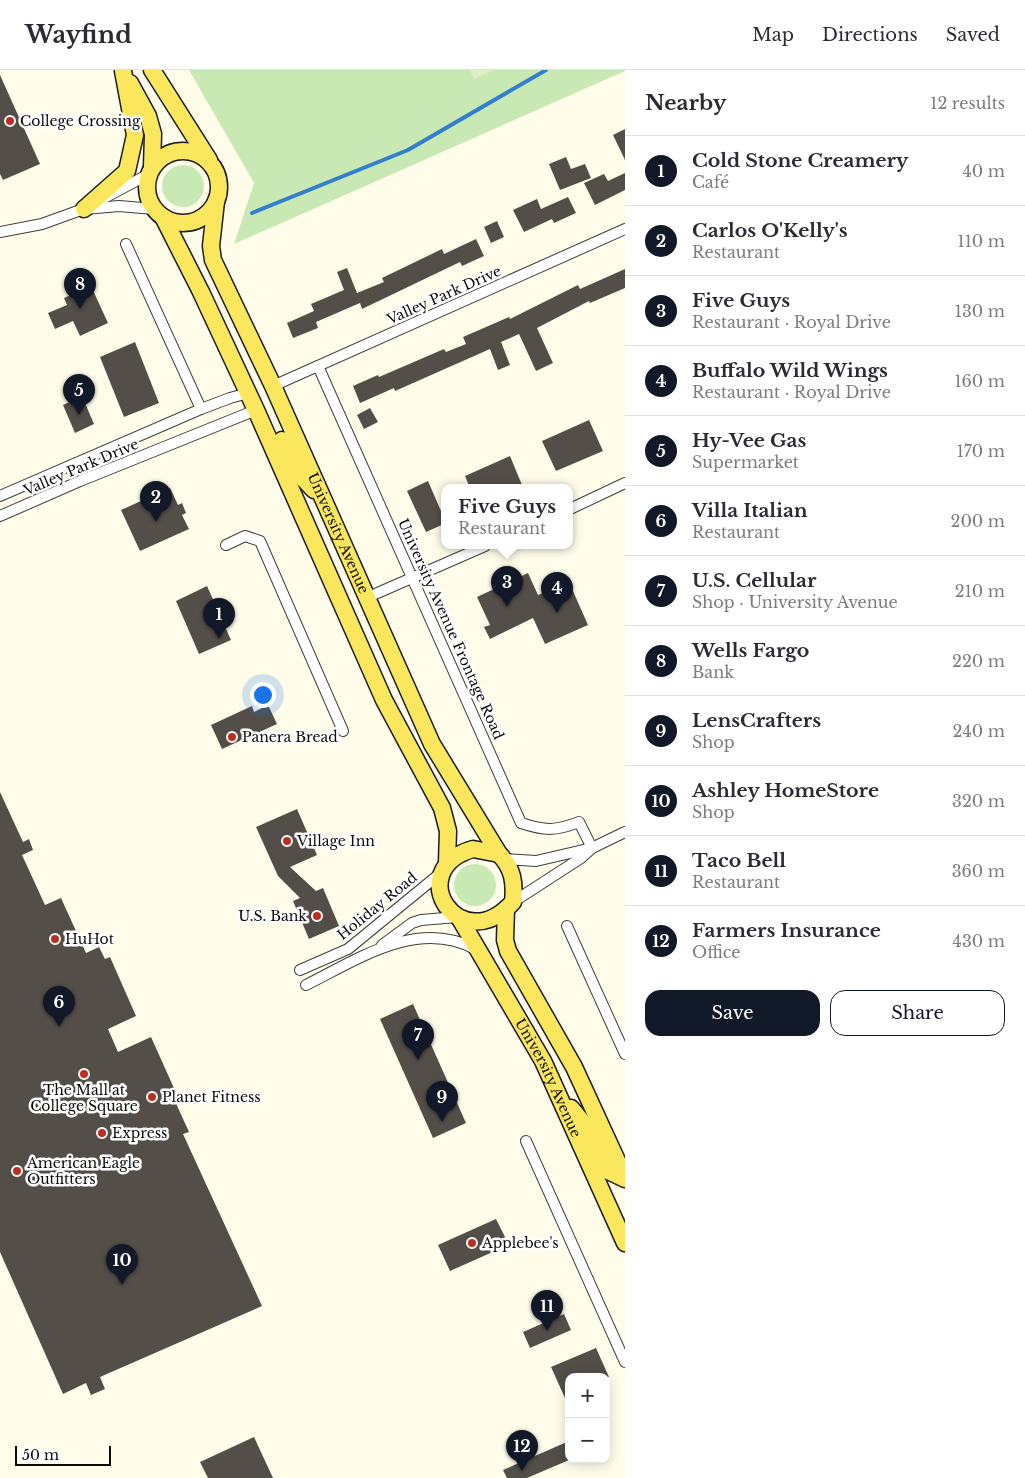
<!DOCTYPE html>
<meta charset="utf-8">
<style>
body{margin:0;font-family:"Libre Baskerville",serif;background:#f2f2f3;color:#2b2b33}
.controls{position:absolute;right:15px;bottom:15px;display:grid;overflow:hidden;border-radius:10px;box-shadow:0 2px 12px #0003}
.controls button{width:45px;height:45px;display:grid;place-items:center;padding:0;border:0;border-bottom:1px solid #e1e1e2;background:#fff;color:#2b2b33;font:25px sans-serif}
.scale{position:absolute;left:15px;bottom:12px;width:96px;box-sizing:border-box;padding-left:5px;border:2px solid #0b0b0b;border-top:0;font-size:14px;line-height:18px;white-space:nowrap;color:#0b0b0b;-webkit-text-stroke:4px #fff;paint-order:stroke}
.you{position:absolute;left:262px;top:624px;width:18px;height:18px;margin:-12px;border:4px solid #fff;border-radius:50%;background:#1a73e8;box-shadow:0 0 0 8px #1a73e833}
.badge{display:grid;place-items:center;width:32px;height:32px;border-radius:50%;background:#111827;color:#fff;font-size:16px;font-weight:700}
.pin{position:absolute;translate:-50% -41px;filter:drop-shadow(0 1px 2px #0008)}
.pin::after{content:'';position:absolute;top:26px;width:18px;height:15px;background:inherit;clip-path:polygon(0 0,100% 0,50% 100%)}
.popup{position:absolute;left:441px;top:414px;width:132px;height:65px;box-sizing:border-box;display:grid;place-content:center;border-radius:10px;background:#fff;filter:drop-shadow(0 1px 4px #0005);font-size:16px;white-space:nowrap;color:#7c7c81}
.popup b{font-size:19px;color:#2b2b33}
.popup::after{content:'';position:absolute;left:50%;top:100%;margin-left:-10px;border:10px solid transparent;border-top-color:#fff}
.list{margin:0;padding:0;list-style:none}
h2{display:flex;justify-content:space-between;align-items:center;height:65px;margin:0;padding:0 20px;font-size:21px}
h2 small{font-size:16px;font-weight:400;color:#7c7c81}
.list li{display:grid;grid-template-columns:32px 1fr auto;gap:15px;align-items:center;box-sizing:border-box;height:70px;padding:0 20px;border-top:1px solid #e1e1e2}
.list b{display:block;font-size:19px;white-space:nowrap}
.list p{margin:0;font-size:16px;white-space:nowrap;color:#7c7c81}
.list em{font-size:16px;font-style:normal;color:#7c7c81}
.actions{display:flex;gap:10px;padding:15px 20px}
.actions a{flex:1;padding:11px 0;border:1px solid #111827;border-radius:15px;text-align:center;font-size:18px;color:#111827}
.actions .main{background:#111827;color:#fff}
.map{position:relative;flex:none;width:625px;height:1408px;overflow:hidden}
header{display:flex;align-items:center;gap:30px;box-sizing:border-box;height:70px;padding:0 25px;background:#fff;border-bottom:1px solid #e1e1e2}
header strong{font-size:24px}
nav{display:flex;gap:28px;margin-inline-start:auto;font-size:18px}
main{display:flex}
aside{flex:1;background:#fff}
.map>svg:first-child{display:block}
.green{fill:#c9e9b4}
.pitch{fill:#dcf0c6}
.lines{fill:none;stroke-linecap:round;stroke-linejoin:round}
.stream{stroke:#347ecf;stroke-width:4}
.building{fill:#544e48}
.minor-casing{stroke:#3e3e3e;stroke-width:12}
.primary-casing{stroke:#1c1c1c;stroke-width:19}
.minor{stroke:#fff;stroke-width:10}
.primary{stroke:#fae75e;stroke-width:16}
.poi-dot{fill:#bc2e22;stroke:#fff;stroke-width:2}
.labels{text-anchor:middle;stroke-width:5;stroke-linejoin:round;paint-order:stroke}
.poi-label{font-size:14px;fill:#0b0b0b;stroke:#fff;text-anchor:start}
.street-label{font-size:14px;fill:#0b0b0b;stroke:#fff}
</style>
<header>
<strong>Wayfind</strong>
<nav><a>Map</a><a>Directions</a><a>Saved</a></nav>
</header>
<main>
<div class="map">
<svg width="625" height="1408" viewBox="0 0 625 1408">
<rect width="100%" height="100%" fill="#fffdea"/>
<g class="green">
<path d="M 189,0 L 625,0 L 625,1 L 234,174 L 254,113 Z"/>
<circle cx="183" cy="116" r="21"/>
<circle cx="475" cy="815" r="21"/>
</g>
<path class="pitch" d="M 470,0 L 494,0 L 474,9 Z"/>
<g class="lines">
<path class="stream" d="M 252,143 L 408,80 L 546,0"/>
</g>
<g class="building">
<path d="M 0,5 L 40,94 L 3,110 L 0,104 Z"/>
<path d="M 625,59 L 625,90 L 613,65 Z"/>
<path d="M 566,87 L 571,99 L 585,94 L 591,108 L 560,120 L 549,94 Z"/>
<path d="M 625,103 L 625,120 L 595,135 L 584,113 L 604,104 L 608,111 Z"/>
<path d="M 568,127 L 576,143 L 554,153 L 552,149 L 524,162 L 513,140 L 537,129 L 541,139 Z"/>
<path d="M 497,151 L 504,167 L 491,173 L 484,157 Z"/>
<path d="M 476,169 L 484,186 L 462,196 L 460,192 L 362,239 L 360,233 L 316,252 L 318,258 L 293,268 L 287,253 L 314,241 L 311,234 L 344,220 L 337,202 L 347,198 L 357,223 L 384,212 L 382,208 L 442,179 L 444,184 Z"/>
<path d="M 625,199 L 625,218 L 590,233 L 589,231 L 537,258 L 553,293 L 536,301 L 519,264 L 501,272 L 510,295 L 498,300 L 490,279 L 395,321 L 394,318 L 360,333 L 353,316 L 378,305 L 379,307 L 444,279 L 446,282 L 466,274 L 463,267 L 509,247 L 510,249 L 578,215 L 580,219 Z"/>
<path d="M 91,216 L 108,253 L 80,266 L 73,251 L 55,259 L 48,243 L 67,235 L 64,228 Z"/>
<path d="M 135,272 L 159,333 L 124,347 L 100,287 Z"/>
<path d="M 82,326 L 94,354 L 75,363 L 63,335 Z"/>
<path d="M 370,338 L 378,352 L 364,359 L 357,345 Z"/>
<path d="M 589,350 L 603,381 L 556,401 L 542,371 Z"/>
<path d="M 510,386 L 522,415 L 514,418 L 470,418 L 465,406 Z"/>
<path d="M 428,411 L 444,448 L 444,454 L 426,462 L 407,421 Z"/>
<path d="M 170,418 L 178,435 L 182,433 L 186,443 L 182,445 L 189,459 L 140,481 L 121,440 Z"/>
<path d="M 528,503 L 538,525 L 569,512 L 588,555 L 545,574 L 533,548 L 490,569 L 484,557 L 490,555 L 477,527 Z"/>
<path d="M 207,516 L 231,570 L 199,584 L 176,531 Z"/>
<path d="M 268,635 L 277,654 L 222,679 L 211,655 L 252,636 L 254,642 Z"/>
<path d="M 0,722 L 23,772 L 29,769 L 33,780 L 22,785 L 45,835 L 61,828 L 86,883 L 99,877 L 105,889 L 110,887 L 136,946 L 108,959 L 118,982 L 151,967 L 178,1027 L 174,1029 L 189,1062 L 183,1064 L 262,1236 L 100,1307 L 105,1319 L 91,1325 L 86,1313 L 63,1324 L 0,1182 Z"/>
<path d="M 297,739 L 317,785 L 290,797 L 316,821 L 323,818 L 339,856 L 309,869 L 293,831 L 300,828 L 278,806 L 256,757 Z"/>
<path d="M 413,934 L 466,1053 L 433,1068 L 380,949 Z"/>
<path d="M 496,1149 L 506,1169 L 501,1171 L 504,1177 L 450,1201 L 438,1175 Z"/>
<path d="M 564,1244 L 571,1260 L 530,1278 L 523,1262 Z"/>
<path d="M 596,1278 L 609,1307 L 569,1307 L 569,1337 L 551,1297 Z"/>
<path d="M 254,1367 L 273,1408 L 208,1408 L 200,1392 Z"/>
<path d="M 569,1371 L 569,1390 L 527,1408 L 507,1408 L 503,1400 Z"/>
</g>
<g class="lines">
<g class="minor-casing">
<g id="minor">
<path d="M 104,128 L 149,104"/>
<path d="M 85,139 L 119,136 L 154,139"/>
<path d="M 0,162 L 42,154 L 89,137"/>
<path d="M 126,174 L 201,339"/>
<path d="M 318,296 L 521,753 C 545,761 556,761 579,752 L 592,778"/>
<path d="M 273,316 L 625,159"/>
<path d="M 0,426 L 201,339 L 230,328 L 248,323"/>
<path d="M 570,439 L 625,413"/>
<path d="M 0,446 L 80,411 L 256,340"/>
<path d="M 226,475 L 245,466 L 260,471 L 343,661"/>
<path d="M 366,528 L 485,476"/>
<path d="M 504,789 L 536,791 L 592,778 L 625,762"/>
<path d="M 513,832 L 581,788 L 592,778"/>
<path d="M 567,856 L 625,984"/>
<path d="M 382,875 L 412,853 L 421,850 L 457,847"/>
<path d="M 300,900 L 348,879 L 442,802"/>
<path d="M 306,915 C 358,889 418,848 475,879"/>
<path d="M 526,1071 L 625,1292"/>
</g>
</g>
<g class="primary-casing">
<g id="primary">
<path d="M 152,0 L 209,90"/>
<path d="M 130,13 L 148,46 L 153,64 L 152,97"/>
<circle cx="183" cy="117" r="36"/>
<path id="s1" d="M 216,131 L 211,176 L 213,190 L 273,316 L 432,674 L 499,784"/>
<path d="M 84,139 L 127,101 L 135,65 L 123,1"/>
<path d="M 163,147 L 201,222 L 256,340 L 384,630 L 442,738 L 448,761 L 447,792"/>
<path d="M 282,370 L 297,402 L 314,420"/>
<path d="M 473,779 L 499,784 C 513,798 515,813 513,832 C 460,891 401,800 473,779 Z"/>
<path d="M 506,839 L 505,870 L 508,881 L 574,997 L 625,1108"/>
<path id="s2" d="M 460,849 L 543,991 L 625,1173"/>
<path d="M 571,1038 L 585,1055 L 606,1100 L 625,1109"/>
</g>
</g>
<use href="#minor" class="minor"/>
<use href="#primary" class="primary"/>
</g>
<g class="poi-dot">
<circle cx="10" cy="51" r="5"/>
<circle cx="232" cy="667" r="5"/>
<circle cx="287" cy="771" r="5"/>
<circle cx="317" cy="846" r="5"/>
<circle cx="55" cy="869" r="5"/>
<circle cx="84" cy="1004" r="5"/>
<circle cx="152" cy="1027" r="5"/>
<circle cx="102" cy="1063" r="5"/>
<circle cx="17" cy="1101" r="5"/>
<circle cx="472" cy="1173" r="5"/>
</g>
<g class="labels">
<g class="poi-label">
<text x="20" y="56">College Crossing</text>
<text x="242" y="672">Panera Bread</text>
<text x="297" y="776">Village Inn</text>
<text x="307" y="851" text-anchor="end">U.S. Bank</text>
<text x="65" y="874">HuHot</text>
<text x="84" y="1025" text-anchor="middle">The Mall at<tspan x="84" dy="16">College Square</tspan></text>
<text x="162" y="1032">Planet Fitness</text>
<text x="112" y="1068">Express</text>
<text x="27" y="1098">American Eagle<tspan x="27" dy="16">Outfitters</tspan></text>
<text x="482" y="1178">Applebee's</text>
</g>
<g class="street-label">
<text transform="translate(444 225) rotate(-24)" y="5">Valley Park Drive</text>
<text transform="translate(81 397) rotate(-23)" y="5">Valley Park Drive</text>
<text dy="5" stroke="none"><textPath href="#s1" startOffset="360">University Avenue</textPath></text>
<text transform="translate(451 559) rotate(66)" y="5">University Avenue Frontage Road</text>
<text transform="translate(377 836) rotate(-39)" y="5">Holiday Road</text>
<text dy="5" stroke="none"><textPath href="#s2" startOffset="182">University Avenue</textPath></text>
</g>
</g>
</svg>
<div class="controls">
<button>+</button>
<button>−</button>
</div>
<div class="scale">50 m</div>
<div class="you"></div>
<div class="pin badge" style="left:219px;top:569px">1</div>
<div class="pin badge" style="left:156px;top:452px">2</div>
<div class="pin badge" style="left:507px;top:537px">3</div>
<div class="popup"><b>Five Guys</b>Restaurant</div>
<div class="pin badge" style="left:557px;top:543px">4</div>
<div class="pin badge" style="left:79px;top:345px">5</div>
<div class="pin badge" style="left:59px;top:957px">6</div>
<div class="pin badge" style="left:418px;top:990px">7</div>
<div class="pin badge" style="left:80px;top:239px">8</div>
<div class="pin badge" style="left:442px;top:1052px">9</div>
<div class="pin badge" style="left:122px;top:1215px">10</div>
<div class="pin badge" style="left:547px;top:1261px">11</div>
<div class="pin badge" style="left:522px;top:1401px">12</div>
</div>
<aside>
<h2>Nearby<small>12 results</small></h2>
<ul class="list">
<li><span class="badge">1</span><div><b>Cold Stone Creamery</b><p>Café</p></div><em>40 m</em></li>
<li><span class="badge">2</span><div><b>Carlos O'Kelly's</b><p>Restaurant</p></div><em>110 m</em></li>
<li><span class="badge">3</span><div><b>Five Guys</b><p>Restaurant · Royal Drive</p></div><em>130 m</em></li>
<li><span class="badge">4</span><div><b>Buffalo Wild Wings</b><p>Restaurant · Royal Drive</p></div><em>160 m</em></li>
<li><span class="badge">5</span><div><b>Hy-Vee Gas</b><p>Supermarket</p></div><em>170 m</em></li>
<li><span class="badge">6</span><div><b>Villa Italian</b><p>Restaurant</p></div><em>200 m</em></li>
<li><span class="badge">7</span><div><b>U.S. Cellular</b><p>Shop · University Avenue</p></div><em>210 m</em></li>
<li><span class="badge">8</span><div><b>Wells Fargo</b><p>Bank</p></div><em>220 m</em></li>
<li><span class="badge">9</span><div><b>LensCrafters</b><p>Shop</p></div><em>240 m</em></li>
<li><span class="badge">10</span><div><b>Ashley HomeStore</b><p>Shop</p></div><em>320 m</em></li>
<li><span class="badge">11</span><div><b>Taco Bell</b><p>Restaurant</p></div><em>360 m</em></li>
<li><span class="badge">12</span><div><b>Farmers Insurance</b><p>Office</p></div><em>430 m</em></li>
</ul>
<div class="actions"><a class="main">Save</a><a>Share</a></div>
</aside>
</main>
